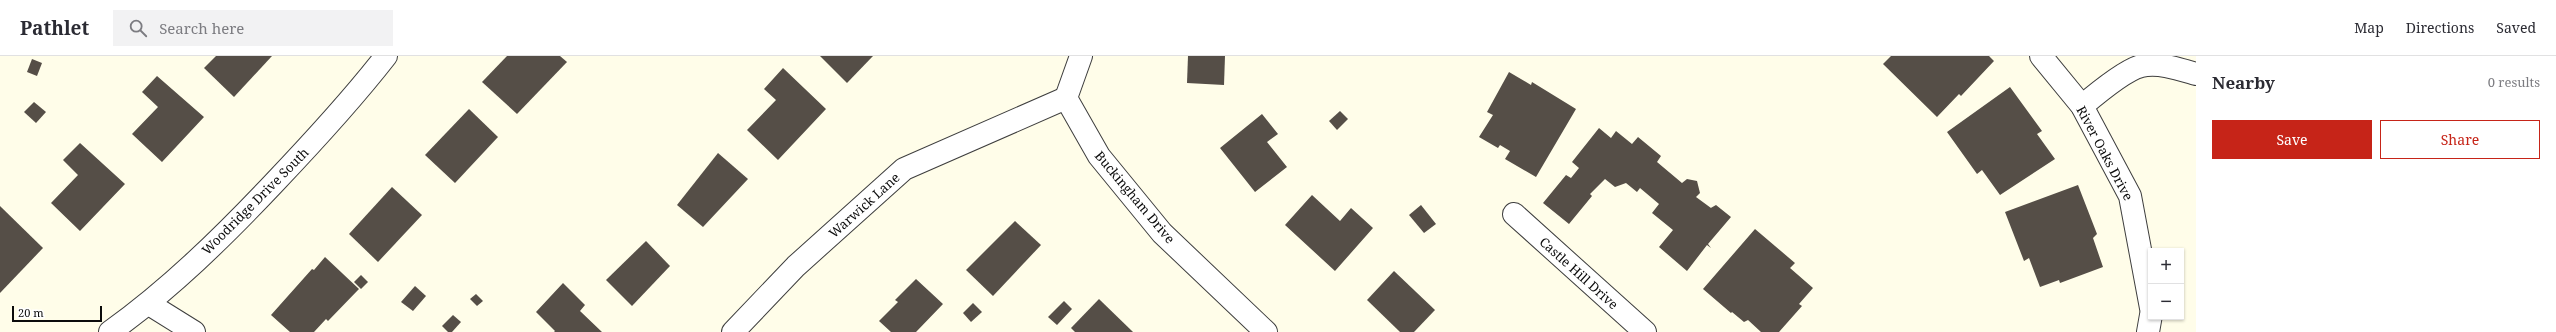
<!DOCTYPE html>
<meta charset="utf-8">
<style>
body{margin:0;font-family:"Noto Serif",serif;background:#f2f2f3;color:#2b2b33}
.controls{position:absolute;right:12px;bottom:12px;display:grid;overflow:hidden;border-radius:0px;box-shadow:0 1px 3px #0004}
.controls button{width:36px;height:36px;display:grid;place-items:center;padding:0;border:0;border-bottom:1px solid #e1e1e2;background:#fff;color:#2b2b33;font:20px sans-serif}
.scale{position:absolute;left:12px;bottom:10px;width:90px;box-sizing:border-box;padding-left:4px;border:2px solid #0b0b0b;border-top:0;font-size:11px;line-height:14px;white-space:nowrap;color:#0b0b0b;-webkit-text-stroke:3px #fff;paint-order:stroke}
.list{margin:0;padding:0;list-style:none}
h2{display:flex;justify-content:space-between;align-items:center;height:52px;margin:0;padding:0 16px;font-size:17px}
h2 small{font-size:13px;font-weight:400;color:#7c7c81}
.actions{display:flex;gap:8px;padding:12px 16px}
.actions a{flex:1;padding:9px 0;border:1px solid #c62418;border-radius:0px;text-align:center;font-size:14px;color:#c62418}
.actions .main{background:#c62418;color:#fff}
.icon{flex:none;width:22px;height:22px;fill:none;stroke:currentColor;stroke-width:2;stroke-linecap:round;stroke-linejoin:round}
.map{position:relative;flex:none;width:2196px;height:276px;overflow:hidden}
header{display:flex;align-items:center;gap:24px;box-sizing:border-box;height:56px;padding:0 20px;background:#fff;border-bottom:1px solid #e1e1e2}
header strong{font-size:19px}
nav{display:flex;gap:22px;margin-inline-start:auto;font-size:14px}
.search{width:280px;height:36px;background:#f2f2f3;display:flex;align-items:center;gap:10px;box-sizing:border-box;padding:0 14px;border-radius:0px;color:#7c7c81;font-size:15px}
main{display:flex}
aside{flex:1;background:#fff}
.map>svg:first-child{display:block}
.building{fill:#554e47}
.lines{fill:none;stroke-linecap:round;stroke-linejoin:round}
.minor-casing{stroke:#3e3e3e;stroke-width:24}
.minor{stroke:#fff;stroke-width:22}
.labels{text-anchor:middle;stroke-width:4;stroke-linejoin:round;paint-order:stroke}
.street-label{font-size:13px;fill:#0b0b0b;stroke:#fff}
</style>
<header>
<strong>Pathlet</strong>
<div class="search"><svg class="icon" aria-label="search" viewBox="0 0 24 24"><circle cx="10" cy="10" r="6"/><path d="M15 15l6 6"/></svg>Search here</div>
<nav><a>Map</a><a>Directions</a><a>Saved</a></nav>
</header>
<main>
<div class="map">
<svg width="2196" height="276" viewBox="0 0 2196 276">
<rect width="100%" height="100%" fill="#fffde9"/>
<g class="building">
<path d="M 216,0 L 272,0 L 234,41 L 204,12 Z"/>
<path d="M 507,0 L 560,0 L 567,6 L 517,58 L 482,26 Z"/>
<path d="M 820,0 L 873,0 L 847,27 Z"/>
<path d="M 1188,0 L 1225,0 L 1224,29 L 1187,27 Z"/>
<path d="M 1891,0 L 1989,0 L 1994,5 L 1961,40 L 1959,38 L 1937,61 L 1883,8 Z"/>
<path d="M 32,3 L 42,7 L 37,20 L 27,16 Z"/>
<path d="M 783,12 L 826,53 L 778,104 L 747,74 L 776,44 L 764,33 Z"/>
<path d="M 1509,16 L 1531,29 L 1532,26 L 1576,53 L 1536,121 L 1505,103 L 1510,95 L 1500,89 L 1498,92 L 1479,81 L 1493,59 L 1487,56 Z"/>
<path d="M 157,20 L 204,61 L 162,106 L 132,78 L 158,51 L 142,36 Z"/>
<path d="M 2010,31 L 2042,75 L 2037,78 L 2055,103 L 2000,139 L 1982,114 L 1977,118 L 1947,76 Z"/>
<path d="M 34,46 L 46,56 L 36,67 L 24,56 Z"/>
<path d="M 469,53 L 498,81 L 455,127 L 425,99 Z"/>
<path d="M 1340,55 L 1348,63 L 1337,74 L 1329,65 Z"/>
<path d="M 1262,58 L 1278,78 L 1267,86 L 1287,111 L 1255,136 L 1220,92 Z"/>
<path d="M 1599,72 L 1611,82 L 1616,75 L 1632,88 L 1638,81 L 1661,100 L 1657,106 L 1682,127 L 1687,123 L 1697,125 L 1700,137 L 1696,141 L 1711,152 L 1709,153 L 1716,149 L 1731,161 L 1708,188 L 1711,192 L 1707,189 L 1687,215 L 1659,191 L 1673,174 L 1652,157 L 1659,148 L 1640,132 L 1637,136 L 1626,127 L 1615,131 L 1605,123 L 1590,138 L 1592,140 L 1569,168 L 1543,147 L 1566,119 L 1571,122 L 1579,112 L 1572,106 Z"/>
<path d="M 80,87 L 125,128 L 80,175 L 51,147 L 78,119 L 63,104 Z"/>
<path d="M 718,97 L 748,123 L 703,171 L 677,149 Z"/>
<path d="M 2078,129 L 2097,178 L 2093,182 L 2103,211 L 2060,227 L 2059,224 L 2040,231 L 2029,202 L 2024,205 L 2005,156 Z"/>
<path d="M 392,131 L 422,159 L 378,206 L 349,178 Z"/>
<path d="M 1312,139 L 1340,165 L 1351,152 L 1373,172 L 1335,215 L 1285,169 Z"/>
<path d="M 1421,149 L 1436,168 L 1424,177 L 1409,159 Z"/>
<path d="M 0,150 L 43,192 L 0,237 Z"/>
<path d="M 1015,165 L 1041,189 L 993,240 L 966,214 Z"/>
<path d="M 1755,173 L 1795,207 L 1790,212 L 1813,232 L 1799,248 L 1802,250 L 1779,276 L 1761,276 L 1748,264 L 1744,266 L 1732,256 L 1731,257 L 1703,233 Z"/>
<path d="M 646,185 L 670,210 L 632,250 L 606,224 Z"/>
<path d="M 325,201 L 359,233 L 328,265 L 326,263 L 314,276 L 290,276 L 271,259 L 312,213 L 314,214 Z"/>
<path d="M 1394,215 L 1435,254 L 1414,276 L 1400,276 L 1367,244 Z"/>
<path d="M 361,219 L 368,226 L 361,233 L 354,226 Z"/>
<path d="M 916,223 L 943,248 L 916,276 L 891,276 L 879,265 L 898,246 L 895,244 Z"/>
<path d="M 563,227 L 585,249 L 580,255 L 602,276 L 554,276 L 555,275 L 536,256 Z"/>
<path d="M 415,230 L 426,240 L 413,255 L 401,246 Z"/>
<path d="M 476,238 L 483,245 L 477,250 L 470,243 Z"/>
<path d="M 1099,243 L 1133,276 L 1075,276 L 1071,272 Z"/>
<path d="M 1064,245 L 1072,253 L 1057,269 L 1048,261 Z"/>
<path d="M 973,247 L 982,256 L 971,266 L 963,257 Z"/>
<path d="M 453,259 L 461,266 L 452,276 L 448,276 L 442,270 Z"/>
</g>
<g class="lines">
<g class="minor-casing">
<g id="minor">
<path d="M 1081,0 L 1066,42 L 1099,100 L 1162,177 L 1266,276"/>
<path d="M 2041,0 L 2082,50 L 2130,140 L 2151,252"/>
<path d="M 2082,50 C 2095,39 2125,14 2141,10 C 2159,6 2179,13 2196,18"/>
<path d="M 1514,158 L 1645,276"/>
<path d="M 149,248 L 194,276"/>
<path d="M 110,276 C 170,233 223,181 274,127 C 313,86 351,45 386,0"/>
<path d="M 733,276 L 796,210 L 904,113 L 1066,42"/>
<path d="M 2148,276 L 2151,259"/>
</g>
</g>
<use href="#minor" class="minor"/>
</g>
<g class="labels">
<g class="street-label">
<text transform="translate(2105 97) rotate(62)" y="5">River Oaks Drive</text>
<text transform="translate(1135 141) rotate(50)" y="5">Buckingham Drive</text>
<text transform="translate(255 145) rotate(-45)" y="5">Woodridge Drive South</text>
<text transform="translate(864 149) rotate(-42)" y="5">Warwick Lane</text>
<text transform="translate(1579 217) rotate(42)" y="5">Castle Hill Drive</text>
</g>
</g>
</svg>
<div class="controls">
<button>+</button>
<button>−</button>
</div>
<div class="scale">20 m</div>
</div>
<aside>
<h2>Nearby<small>0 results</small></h2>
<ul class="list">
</ul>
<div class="actions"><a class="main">Save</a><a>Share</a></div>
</aside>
</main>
